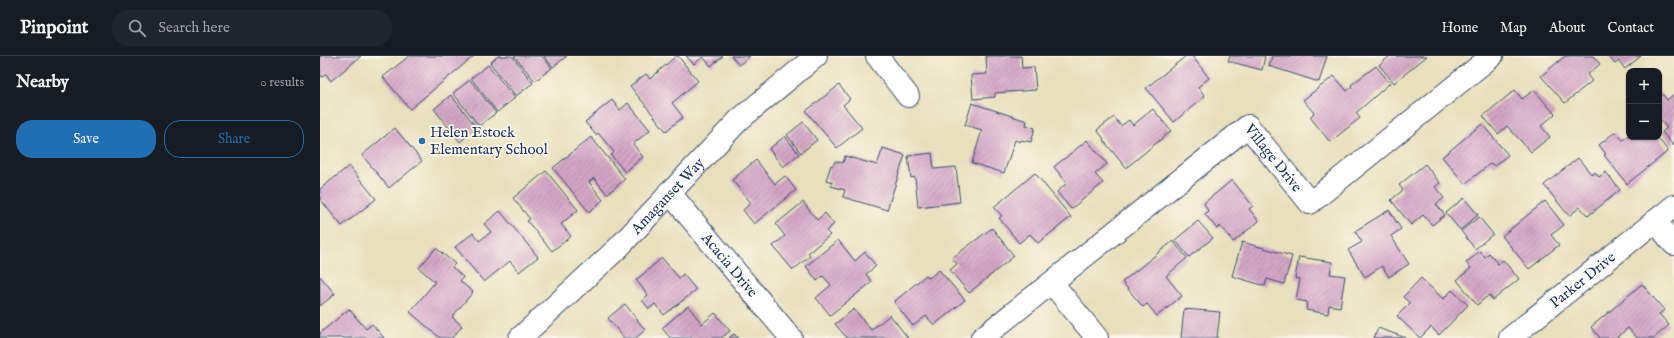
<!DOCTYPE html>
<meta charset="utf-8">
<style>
body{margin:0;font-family:"IM FELL English",serif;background:#20242c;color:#f1f3f6}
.controls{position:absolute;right:12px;top:12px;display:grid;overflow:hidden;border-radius:8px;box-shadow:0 1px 3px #0004}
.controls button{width:36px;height:36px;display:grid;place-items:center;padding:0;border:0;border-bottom:1px solid #363941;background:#171b24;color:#f1f3f6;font:20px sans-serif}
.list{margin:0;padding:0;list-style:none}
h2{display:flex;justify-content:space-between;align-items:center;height:52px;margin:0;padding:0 16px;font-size:17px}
h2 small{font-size:13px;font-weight:400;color:#9ea1a6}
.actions{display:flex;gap:8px;padding:12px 16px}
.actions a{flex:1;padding:9px 0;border:1px solid #1f6fb2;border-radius:16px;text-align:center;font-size:14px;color:#1f6fb2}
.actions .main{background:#1f6fb2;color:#fff}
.icon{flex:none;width:22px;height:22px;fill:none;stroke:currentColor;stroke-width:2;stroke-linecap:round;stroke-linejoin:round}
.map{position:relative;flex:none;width:1354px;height:282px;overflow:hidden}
header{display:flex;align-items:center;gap:24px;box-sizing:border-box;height:56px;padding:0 20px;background:#171b24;border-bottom:1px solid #363941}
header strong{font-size:19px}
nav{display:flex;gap:22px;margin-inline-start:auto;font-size:14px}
.search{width:280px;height:36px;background:#20242c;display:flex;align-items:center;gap:10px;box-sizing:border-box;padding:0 14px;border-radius:16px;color:#9ea1a6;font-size:15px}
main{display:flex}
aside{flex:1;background:#171b24}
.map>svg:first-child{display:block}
.building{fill:url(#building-hatch)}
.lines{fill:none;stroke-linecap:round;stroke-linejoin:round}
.minor-casing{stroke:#3a4a6c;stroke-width:24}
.tertiary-casing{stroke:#3a4a6c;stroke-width:24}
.minor{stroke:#fff;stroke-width:22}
.tertiary{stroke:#fff;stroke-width:22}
.poi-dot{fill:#1f6fb2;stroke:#fbf7ec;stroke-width:1.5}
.labels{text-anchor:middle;stroke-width:3.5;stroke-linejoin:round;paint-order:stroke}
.poi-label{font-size:15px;fill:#1b2f5e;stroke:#fbf7ec;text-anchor:start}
.street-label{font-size:15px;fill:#1b2f5e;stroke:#fbf7ec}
</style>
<header>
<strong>Pinpoint</strong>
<div class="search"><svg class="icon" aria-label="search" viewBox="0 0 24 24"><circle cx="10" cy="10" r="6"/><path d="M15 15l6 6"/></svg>Search here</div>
<nav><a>Home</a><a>Map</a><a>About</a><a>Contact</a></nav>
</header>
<main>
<aside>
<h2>Nearby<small>0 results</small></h2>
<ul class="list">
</ul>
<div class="actions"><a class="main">Save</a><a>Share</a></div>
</aside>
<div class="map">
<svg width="1354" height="282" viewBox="0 0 1354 282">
<defs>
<pattern id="building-hatch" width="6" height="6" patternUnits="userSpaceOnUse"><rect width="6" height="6" fill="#d3a6c5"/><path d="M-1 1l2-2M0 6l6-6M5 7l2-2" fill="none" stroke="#aa88a3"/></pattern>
</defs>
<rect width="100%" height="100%" fill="#fbf7ec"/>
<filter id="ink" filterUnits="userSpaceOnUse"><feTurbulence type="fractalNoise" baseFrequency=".025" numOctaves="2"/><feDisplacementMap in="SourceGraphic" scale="8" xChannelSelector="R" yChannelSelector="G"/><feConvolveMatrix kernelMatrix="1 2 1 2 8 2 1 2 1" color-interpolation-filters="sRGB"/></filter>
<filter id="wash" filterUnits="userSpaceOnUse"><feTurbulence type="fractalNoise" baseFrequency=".012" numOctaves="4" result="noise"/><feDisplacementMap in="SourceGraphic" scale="16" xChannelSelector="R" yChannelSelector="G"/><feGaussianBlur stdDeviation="0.9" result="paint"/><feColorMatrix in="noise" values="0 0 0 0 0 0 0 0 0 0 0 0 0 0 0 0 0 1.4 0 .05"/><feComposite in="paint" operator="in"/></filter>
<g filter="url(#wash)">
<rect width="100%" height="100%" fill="#e7e0bc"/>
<g id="blocks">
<g class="building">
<path d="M 0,0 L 41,0 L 11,25 L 6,18 L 2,21 L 0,18 Z"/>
<path d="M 89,0 L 154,0 L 90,53 L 63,21 Z"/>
<path d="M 178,0 L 192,0 L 213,27 L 196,40 L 170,7 Z"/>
<path d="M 194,0 L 222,0 L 232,12 L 215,25 Z"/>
<path d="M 224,0 L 247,0 L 233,11 Z"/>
<path d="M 356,0 L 358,0 L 378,25 L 352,47 L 363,61 L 346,75 L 310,30 L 326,18 L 330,23 Z"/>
<path d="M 366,0 L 403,0 L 391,10 L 383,1 L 374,8 Z"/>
<path d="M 411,0 L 430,0 L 419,9 Z"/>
<path d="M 666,0 L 701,0 L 702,12 L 714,11 L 716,34 L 675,37 L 675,41 L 653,43 L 651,19 L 667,18 Z"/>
<path d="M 866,0 L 872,0 L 889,22 L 878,31 L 885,40 L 854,66 L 826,32 Z"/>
<path d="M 910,0 L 945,0 L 942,14 L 908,5 Z"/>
<path d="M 952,0 L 1007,0 L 999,26 L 949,10 Z"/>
<path d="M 1070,0 L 1107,0 L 1074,27 L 1059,9 Z"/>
<path d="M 1245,0 L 1273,0 L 1280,8 L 1267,19 L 1272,25 L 1245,47 L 1221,20 Z"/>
<path d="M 1288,0 L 1321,0 L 1305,13 L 1299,5 L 1295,8 Z"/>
<path d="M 168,9 L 195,42 L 177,56 L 151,22 Z"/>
<path d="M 1056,10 L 1070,27 L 1036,57 L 1040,62 L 1010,86 L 990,61 L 994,57 L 983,44 L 1014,20 L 1027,35 L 1032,31 L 1031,29 Z"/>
<path d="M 150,24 L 176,57 L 159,70 L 133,37 Z"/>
<path d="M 519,29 L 530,43 L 523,49 L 542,72 L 517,92 L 486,55 Z"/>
<path d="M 1195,34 L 1202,43 L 1214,34 L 1235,58 L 1221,70 L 1230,81 L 1211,96 L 1187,70 L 1178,78 L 1163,60 Z"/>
<path d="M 1339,34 L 1347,44 L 1354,38 L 1354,90 L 1342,76 L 1347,72 L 1339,62 Z"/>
<path d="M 131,39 L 157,72 L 140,86 L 114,53 Z"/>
<path d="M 292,44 L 300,54 L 308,47 L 330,74 L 313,88 L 323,101 L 305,116 L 291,99 L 294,96 L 278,77 L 276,79 L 265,66 Z"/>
<path d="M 652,47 L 707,65 L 706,69 L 715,72 L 711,86 L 701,84 L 700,86 L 695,84 L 684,117 L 652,107 L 662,74 L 645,69 Z"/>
<path d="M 833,53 L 851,75 L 806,112 L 783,84 L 784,83 L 777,74 L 794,61 L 801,70 L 809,64 L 813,69 Z"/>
<path d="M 483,66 L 497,84 L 481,97 L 467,79 Z"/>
<path d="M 1162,68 L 1188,99 L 1174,110 L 1171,107 L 1145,128 L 1122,101 Z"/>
<path d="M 75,72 L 102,105 L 69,132 L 42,99 Z"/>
<path d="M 1295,76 L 1303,84 L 1309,79 L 1309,81 L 1315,81 L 1316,83 L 1318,81 L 1337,81 L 1348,95 L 1307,128 L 1284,99 L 1286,98 L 1279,89 Z"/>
<path d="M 465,80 L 479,98 L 463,111 L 449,93 Z"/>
<path d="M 271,81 L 305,123 L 287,138 L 274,122 L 269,126 L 283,144 L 269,156 L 233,112 Z"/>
<path d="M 767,84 L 787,108 L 775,118 L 783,127 L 751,153 L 737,136 L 747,127 L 734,111 Z"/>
<path d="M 563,92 L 585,99 L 567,154 L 523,141 L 525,134 L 511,130 L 512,126 L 506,124 L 511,109 L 513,110 L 515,105 L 523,107 L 525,100 L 557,109 Z"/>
<path d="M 612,97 L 614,113 L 636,111 L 640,146 L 598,151 L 595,121 L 591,122 L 588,100 Z"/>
<path d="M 1258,102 L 1272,119 L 1275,116 L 1279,121 L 1286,116 L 1300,134 L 1268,160 L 1260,151 L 1249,160 L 1224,129 Z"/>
<path d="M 436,104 L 455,128 L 465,120 L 476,134 L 434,168 L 423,154 L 431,147 L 412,124 Z"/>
<path d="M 1105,108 L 1120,127 L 1115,131 L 1124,142 L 1116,148 L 1125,159 L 1112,169 L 1103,159 L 1091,169 L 1071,144 L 1083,134 L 1079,129 Z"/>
<path d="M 29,110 L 56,143 L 22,170 L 0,143 L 0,133 Z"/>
<path d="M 226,115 L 258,154 L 241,168 L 251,180 L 232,195 L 207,165 L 210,163 L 193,142 Z"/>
<path d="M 715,117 L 751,161 L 718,187 L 710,178 L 699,187 L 679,162 L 682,160 L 674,151 Z"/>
<path d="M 912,124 L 933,150 L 929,153 L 939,165 L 913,186 L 900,170 L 897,173 L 885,158 L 888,155 L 884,147 Z"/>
<path d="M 1144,142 L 1158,159 L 1140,174 L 1126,157 Z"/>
<path d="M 1225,145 L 1244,169 L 1231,179 L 1239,189 L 1209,213 L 1182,180 Z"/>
<path d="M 483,146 L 497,164 L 505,157 L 514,168 L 506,175 L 510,179 L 488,197 L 490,200 L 473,214 L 453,190 L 465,180 L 456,168 Z"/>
<path d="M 1069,154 L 1081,173 L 1071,180 L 1089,208 L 1069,221 L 1062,210 L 1045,221 L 1028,194 L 1042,186 L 1035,175 Z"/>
<path d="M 180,155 L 218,201 L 199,216 L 190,205 L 164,226 L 135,191 L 153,177 L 159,185 L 171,176 L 164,168 Z"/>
<path d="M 1159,161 L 1173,178 L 1155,193 L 1141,175 Z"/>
<path d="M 878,165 L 893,182 L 869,201 L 855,184 Z"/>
<path d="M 672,172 L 694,200 L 649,237 L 630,214 L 637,208 L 632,202 Z"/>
<path d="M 518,184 L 535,205 L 545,196 L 556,210 L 546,218 L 552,226 L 510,259 L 496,242 L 511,229 L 503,220 L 497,225 L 486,210 Z"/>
<path d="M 853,185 L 867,202 L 846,220 L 862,240 L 837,260 L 827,248 L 823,251 L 802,226 Z"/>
<path d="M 922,186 L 972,200 L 964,228 L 947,223 L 945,230 L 912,220 Z"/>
<path d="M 116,192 L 135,208 L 132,211 L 143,221 L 140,225 L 153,236 L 132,261 L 142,270 L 132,282 L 120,282 L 90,256 L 115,226 L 99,212 Z"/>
<path d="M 1160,195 L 1165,201 L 1169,197 L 1178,208 L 1183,204 L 1199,223 L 1173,244 L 1169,239 L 1157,249 L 1137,224 L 1151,212 L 1146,207 Z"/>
<path d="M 979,201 L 1012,206 L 1010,218 L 1025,220 L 1020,251 L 1009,249 L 1008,258 L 986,254 L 987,246 L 976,244 L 980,223 L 975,222 Z"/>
<path d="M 342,202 L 359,222 L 363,218 L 376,234 L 344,259 L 335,248 L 329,253 L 322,244 L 328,239 L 316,224 Z"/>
<path d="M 619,214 L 645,244 L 614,269 L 606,260 L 593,270 L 574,246 L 606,219 L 609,222 Z"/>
<path d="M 0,220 L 15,238 L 0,250 Z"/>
<path d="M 1101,222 L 1123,243 L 1132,234 L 1148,249 L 1119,279 L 1111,271 L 1100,282 L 1077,260 L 1090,247 L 1083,241 Z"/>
<path d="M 1322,228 L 1344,254 L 1339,258 L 1349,269 L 1334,282 L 1317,282 L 1308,272 L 1296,282 L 1280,282 L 1271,271 Z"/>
<path d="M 305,248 L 325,274 L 316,282 L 304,282 L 288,262 Z"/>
<path d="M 368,250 L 382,268 L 395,257 L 410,275 L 401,282 L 350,282 L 342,272 Z"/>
<path d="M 29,253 L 46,273 L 52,268 L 64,282 L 0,282 L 0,277 Z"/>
<path d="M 534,253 L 551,274 L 570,259 L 588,282 L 527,282 L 515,268 Z"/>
<path d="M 864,253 L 900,256 L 897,282 L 861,282 Z"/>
<path d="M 1058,272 L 1086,282 L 1054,282 Z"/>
<path d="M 414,278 L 418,282 L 409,282 Z"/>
</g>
</g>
</g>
<g filter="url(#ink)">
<use href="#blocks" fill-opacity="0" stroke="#3a4a6c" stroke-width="1"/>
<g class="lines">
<g class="minor-casing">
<g id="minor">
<path d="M 557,0 L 588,40"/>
<path id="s1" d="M 349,136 L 471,282"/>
<path d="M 1335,165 L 1354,188"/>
<path d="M 732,227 L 777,282"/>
<path id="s2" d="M 662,282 L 928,70 L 990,147 L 1172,0"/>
<path id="s3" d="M 1190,282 L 1354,150"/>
</g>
</g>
<g class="tertiary-casing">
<g id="tertiary">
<path id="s4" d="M 200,282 L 298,192 L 419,64 L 496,0"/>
</g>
</g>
<use href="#minor" class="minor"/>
<use href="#tertiary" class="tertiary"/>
</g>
</g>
<circle class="poi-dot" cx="102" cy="85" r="4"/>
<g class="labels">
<g class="poi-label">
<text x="110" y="81">Helen Estock<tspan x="110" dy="17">Elementary School</tspan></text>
</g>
<g class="street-label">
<text dy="5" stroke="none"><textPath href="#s2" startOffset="381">Village Drive</textPath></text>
<text dy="5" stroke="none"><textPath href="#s4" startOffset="205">Amaganset Way</textPath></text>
<text dy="5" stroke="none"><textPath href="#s1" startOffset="95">Acacia Drive</textPath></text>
<text dy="5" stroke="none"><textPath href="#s3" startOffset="93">Parker Drive</textPath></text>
</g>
</g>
</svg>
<div class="controls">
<button>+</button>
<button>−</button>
</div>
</div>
</main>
